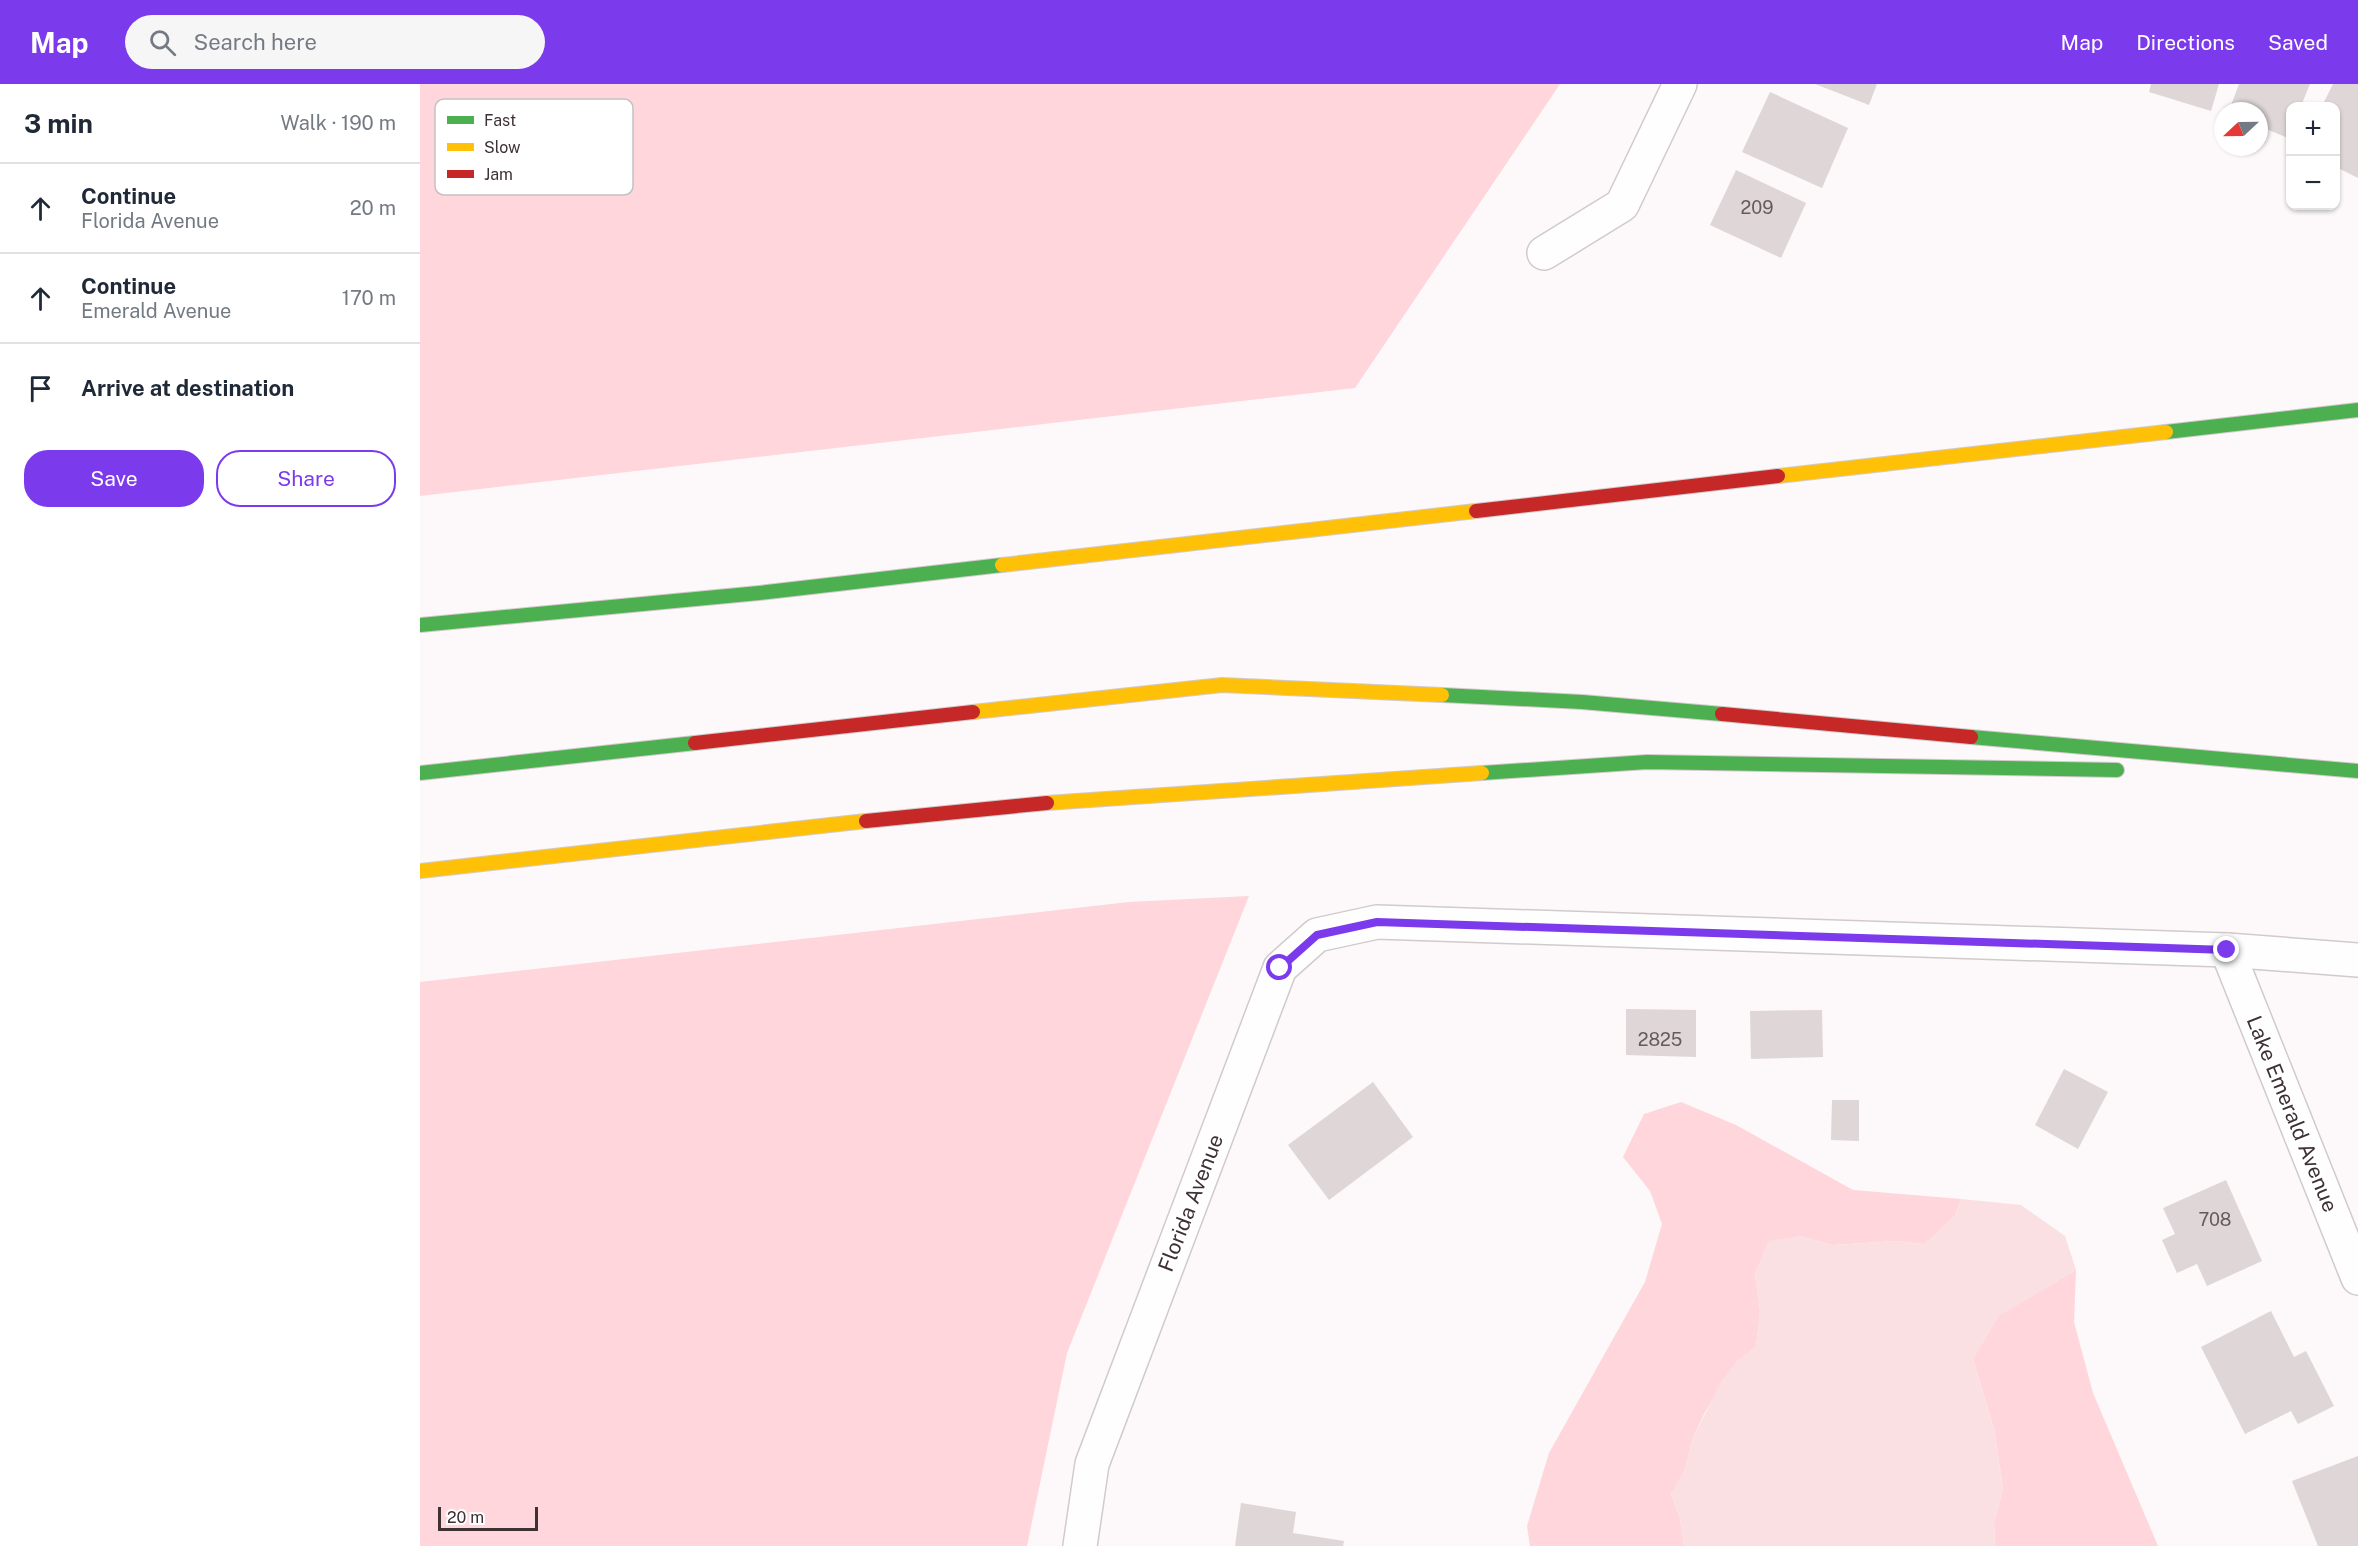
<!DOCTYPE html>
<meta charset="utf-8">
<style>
body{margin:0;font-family:"Public Sans",sans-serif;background:#f6f6f7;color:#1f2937}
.controls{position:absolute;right:18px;top:18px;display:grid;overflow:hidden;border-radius:12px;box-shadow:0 2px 4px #0004}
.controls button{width:54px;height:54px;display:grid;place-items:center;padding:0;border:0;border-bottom:2px solid #e0e1e3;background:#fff;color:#1f2937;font:30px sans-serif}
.compass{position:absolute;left:1794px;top:18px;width:54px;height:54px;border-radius:50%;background:#fff;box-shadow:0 2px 4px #0004;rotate:248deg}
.scale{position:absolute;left:18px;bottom:15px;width:100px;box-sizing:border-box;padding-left:6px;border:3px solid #3d3133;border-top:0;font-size:16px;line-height:21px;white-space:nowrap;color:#3d3133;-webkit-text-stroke:4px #fff;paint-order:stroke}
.stop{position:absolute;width:18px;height:18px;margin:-14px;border:4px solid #7c3aed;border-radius:50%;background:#fff}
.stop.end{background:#7c3aed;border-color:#fff;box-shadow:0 2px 6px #0008}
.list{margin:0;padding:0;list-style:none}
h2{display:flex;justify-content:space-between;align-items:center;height:78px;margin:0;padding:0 24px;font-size:26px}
h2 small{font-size:20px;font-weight:400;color:#747a83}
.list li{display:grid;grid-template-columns:39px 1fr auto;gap:18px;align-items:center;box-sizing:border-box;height:90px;padding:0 24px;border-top:2px solid #e0e1e3}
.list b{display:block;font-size:22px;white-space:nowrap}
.list p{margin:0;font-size:20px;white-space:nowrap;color:#747a83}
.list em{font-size:20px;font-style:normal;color:#747a83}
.actions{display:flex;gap:12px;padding:18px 24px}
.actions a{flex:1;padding:14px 0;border:2px solid #7c3aed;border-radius:24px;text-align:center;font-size:21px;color:#7c3aed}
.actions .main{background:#7c3aed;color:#fff}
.icon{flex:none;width:33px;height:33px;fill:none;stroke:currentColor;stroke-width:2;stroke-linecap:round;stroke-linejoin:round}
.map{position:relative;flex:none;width:1938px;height:1462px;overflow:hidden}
header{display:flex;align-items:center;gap:36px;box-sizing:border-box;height:84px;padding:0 30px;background:#7c3aed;color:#fff}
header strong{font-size:28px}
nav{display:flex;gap:33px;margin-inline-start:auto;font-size:21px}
.search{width:420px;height:54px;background:#f6f6f7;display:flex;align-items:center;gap:15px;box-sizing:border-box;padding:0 21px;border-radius:33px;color:#747a83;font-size:22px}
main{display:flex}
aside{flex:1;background:#fff}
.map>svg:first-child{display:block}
.green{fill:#fed6db}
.water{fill:#fbe0e3}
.building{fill:#ded6d7}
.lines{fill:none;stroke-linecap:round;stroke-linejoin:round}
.street-casing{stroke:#d2cacb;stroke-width:36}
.fast-casing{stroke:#d2cacb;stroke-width:16}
.slow-casing{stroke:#d2cacb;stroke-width:16}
.jam-casing{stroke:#d2cacb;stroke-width:16}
.street{stroke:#fffefe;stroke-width:33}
.fast{stroke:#4caf50;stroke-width:14}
.slow{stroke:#ffc107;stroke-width:14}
.jam{stroke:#c62828;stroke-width:14}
.route{stroke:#7c3aed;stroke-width:8}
.labels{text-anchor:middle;stroke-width:4.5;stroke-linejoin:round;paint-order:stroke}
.number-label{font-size:18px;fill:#655a5c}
.street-label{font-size:21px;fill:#3d3133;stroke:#fff}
.key{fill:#fff;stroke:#c5c1c2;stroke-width:1.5}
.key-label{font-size:16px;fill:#3d3133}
</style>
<header>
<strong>Map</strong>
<div class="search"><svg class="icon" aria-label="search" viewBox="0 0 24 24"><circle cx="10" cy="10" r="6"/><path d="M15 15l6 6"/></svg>Search here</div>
<nav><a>Map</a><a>Directions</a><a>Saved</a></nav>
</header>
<main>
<aside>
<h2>3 min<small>Walk · 190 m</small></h2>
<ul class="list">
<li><svg class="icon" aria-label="ahead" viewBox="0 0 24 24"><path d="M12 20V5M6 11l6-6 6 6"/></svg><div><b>Continue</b><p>Florida Avenue</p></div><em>20 m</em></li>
<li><svg class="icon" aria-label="ahead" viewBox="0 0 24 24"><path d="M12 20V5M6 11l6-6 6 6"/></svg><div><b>Continue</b><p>Emerald Avenue</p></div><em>170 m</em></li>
<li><svg class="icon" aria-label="arrive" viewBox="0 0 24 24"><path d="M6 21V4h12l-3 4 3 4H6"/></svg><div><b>Arrive at destination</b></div></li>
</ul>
<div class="actions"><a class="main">Save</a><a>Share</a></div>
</aside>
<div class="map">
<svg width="1938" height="1462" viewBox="0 0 1938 1462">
<rect width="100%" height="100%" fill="#fdf8f9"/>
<g class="green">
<path d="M 0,0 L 1140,0 L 935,304 L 0,412 Z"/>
<path d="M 829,812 L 647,1269 L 607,1462 L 0,1462 L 0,898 L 709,818 Z"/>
<path d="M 1261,1018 L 1316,1041 L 1433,1106 L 1541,1115 L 1535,1132 L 1505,1160 L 1475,1157 L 1413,1161 L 1379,1152 L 1335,1189 L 1340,1227 L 1336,1263 L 1317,1277 L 1285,1328 L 1272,1356 L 1265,1386 L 1251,1411 L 1260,1434 L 1264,1462 L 1110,1462 L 1107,1442 L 1129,1369 L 1225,1198 L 1242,1140 L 1230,1107 L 1203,1073 L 1224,1030 Z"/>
<path d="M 1656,1186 L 1654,1238 L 1673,1309 L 1738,1462 L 1575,1462 L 1574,1440 L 1583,1404 L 1574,1345 L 1553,1275 L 1578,1232 Z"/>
</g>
<path class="water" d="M 1541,1115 L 1601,1121 L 1645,1152 L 1656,1186 L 1579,1232 L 1553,1275 L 1574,1345 L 1583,1404 L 1574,1440 L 1575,1462 L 1264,1462 L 1260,1434 L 1251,1411 L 1265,1386 L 1272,1356 L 1301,1298 L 1317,1277 L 1336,1262 L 1340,1227 L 1335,1189 L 1348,1157 L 1379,1152 L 1413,1161 L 1475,1157 L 1505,1160 L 1535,1132 Z"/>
<g class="building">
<path d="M 1395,0 L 1457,0 L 1449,21 Z"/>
<path d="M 1731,0 L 1799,0 L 1791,27 L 1729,8 Z"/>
<path d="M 1819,0 L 1890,0 L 1881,22 L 1870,22 L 1868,54 L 1839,42 L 1839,27 L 1809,27 Z"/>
<path d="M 1913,0 L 1938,0 L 1938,94 L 1916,83 L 1916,22 L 1902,22 Z"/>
<path d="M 1350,8 L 1428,44 L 1402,104 L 1322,68 Z"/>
<path d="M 1316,86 L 1386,119 L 1361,174 L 1290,141 Z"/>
<path d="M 1206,925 L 1276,926 L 1276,973 L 1206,971 Z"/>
<path d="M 1402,926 L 1403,973 L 1331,975 L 1330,927 Z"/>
<path d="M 1644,985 L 1688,1008 L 1658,1065 L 1615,1041 Z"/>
<path d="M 953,998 L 993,1053 L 909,1116 L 868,1061 Z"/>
<path d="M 1412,1016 L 1439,1016 L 1439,1057 L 1411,1056 Z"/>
<path d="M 1806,1096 L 1842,1177 L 1787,1202 L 1777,1180 L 1757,1189 L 1742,1156 L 1755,1150 L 1743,1124 Z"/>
<path d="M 1851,1227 L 1874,1273 L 1886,1267 L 1914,1322 L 1878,1340 L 1871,1327 L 1825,1350 L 1781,1263 Z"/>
<path d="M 1938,1372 L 1938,1462 L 1898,1462 L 1872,1397 Z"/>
<path d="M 821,1419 L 876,1428 L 873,1449 L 924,1457 L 923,1462 L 815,1462 Z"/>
</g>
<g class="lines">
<g class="street-casing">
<g id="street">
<path d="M 1124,169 L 1202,121 L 1260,0"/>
<path d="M 1807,866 L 1938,1194"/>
<path d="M 660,1462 L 672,1380 L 860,884 L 897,851 L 957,838 L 1807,866 L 1938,876"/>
</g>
</g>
<g class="fast-casing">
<g id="fast">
<path d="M 1746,348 L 1938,326"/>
<path d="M 0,541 L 339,509 L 582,481"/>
<path d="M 1022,611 L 1162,618 L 1302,630"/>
<path d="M 1551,653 L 1938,687"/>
<path d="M 0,689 L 275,659"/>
<path d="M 1062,689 L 1227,678 L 1697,686"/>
</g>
</g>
<g class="slow-casing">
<g id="slow">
<path d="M 1358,392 L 1746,348"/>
<path d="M 582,481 L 1056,427"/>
<path d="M 553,628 L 802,601 L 1022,611"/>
<path d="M 627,719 L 1062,689"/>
<path d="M 0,787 L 446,737"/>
</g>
</g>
<g class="jam-casing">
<g id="jam">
<path d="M 1056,427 L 1358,392"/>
<path d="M 1302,630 L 1551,653"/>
<path d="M 275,659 L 553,628"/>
<path d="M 446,737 L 627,719"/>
</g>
</g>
<use href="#street" class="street"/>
<use href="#fast" class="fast"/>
<use href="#slow" class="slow"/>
<use href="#jam" class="jam"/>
</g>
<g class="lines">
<path class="route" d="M 860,884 L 897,851 L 957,838 L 1807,866"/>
</g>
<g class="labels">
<g class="number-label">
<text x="1337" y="130">209</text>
<text x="1240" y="962">2825</text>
<text x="1795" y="1142">708</text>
</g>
<g class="street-label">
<text transform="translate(1872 1030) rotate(68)" y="7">Lake Emerald Avenue</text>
<text transform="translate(771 1119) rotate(-69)" y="7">Florida Avenue</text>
</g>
</g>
<rect x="15" y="15" width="198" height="96" rx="9" class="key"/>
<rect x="27" y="32" width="27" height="8" fill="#4caf50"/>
<rect x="27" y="59" width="27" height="8" fill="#ffc107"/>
<rect x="27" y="86" width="27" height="8" fill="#c62828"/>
<g class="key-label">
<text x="64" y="42">Fast</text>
<text x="64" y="69">Slow</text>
<text x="64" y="96">Jam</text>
</g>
</svg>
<div class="controls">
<button>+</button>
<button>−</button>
</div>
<svg class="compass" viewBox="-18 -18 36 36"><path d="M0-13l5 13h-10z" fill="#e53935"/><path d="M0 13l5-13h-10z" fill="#747a83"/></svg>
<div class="scale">20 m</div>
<div class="stop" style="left:860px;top:884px"></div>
<div class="stop end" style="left:1807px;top:866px"></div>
</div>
</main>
